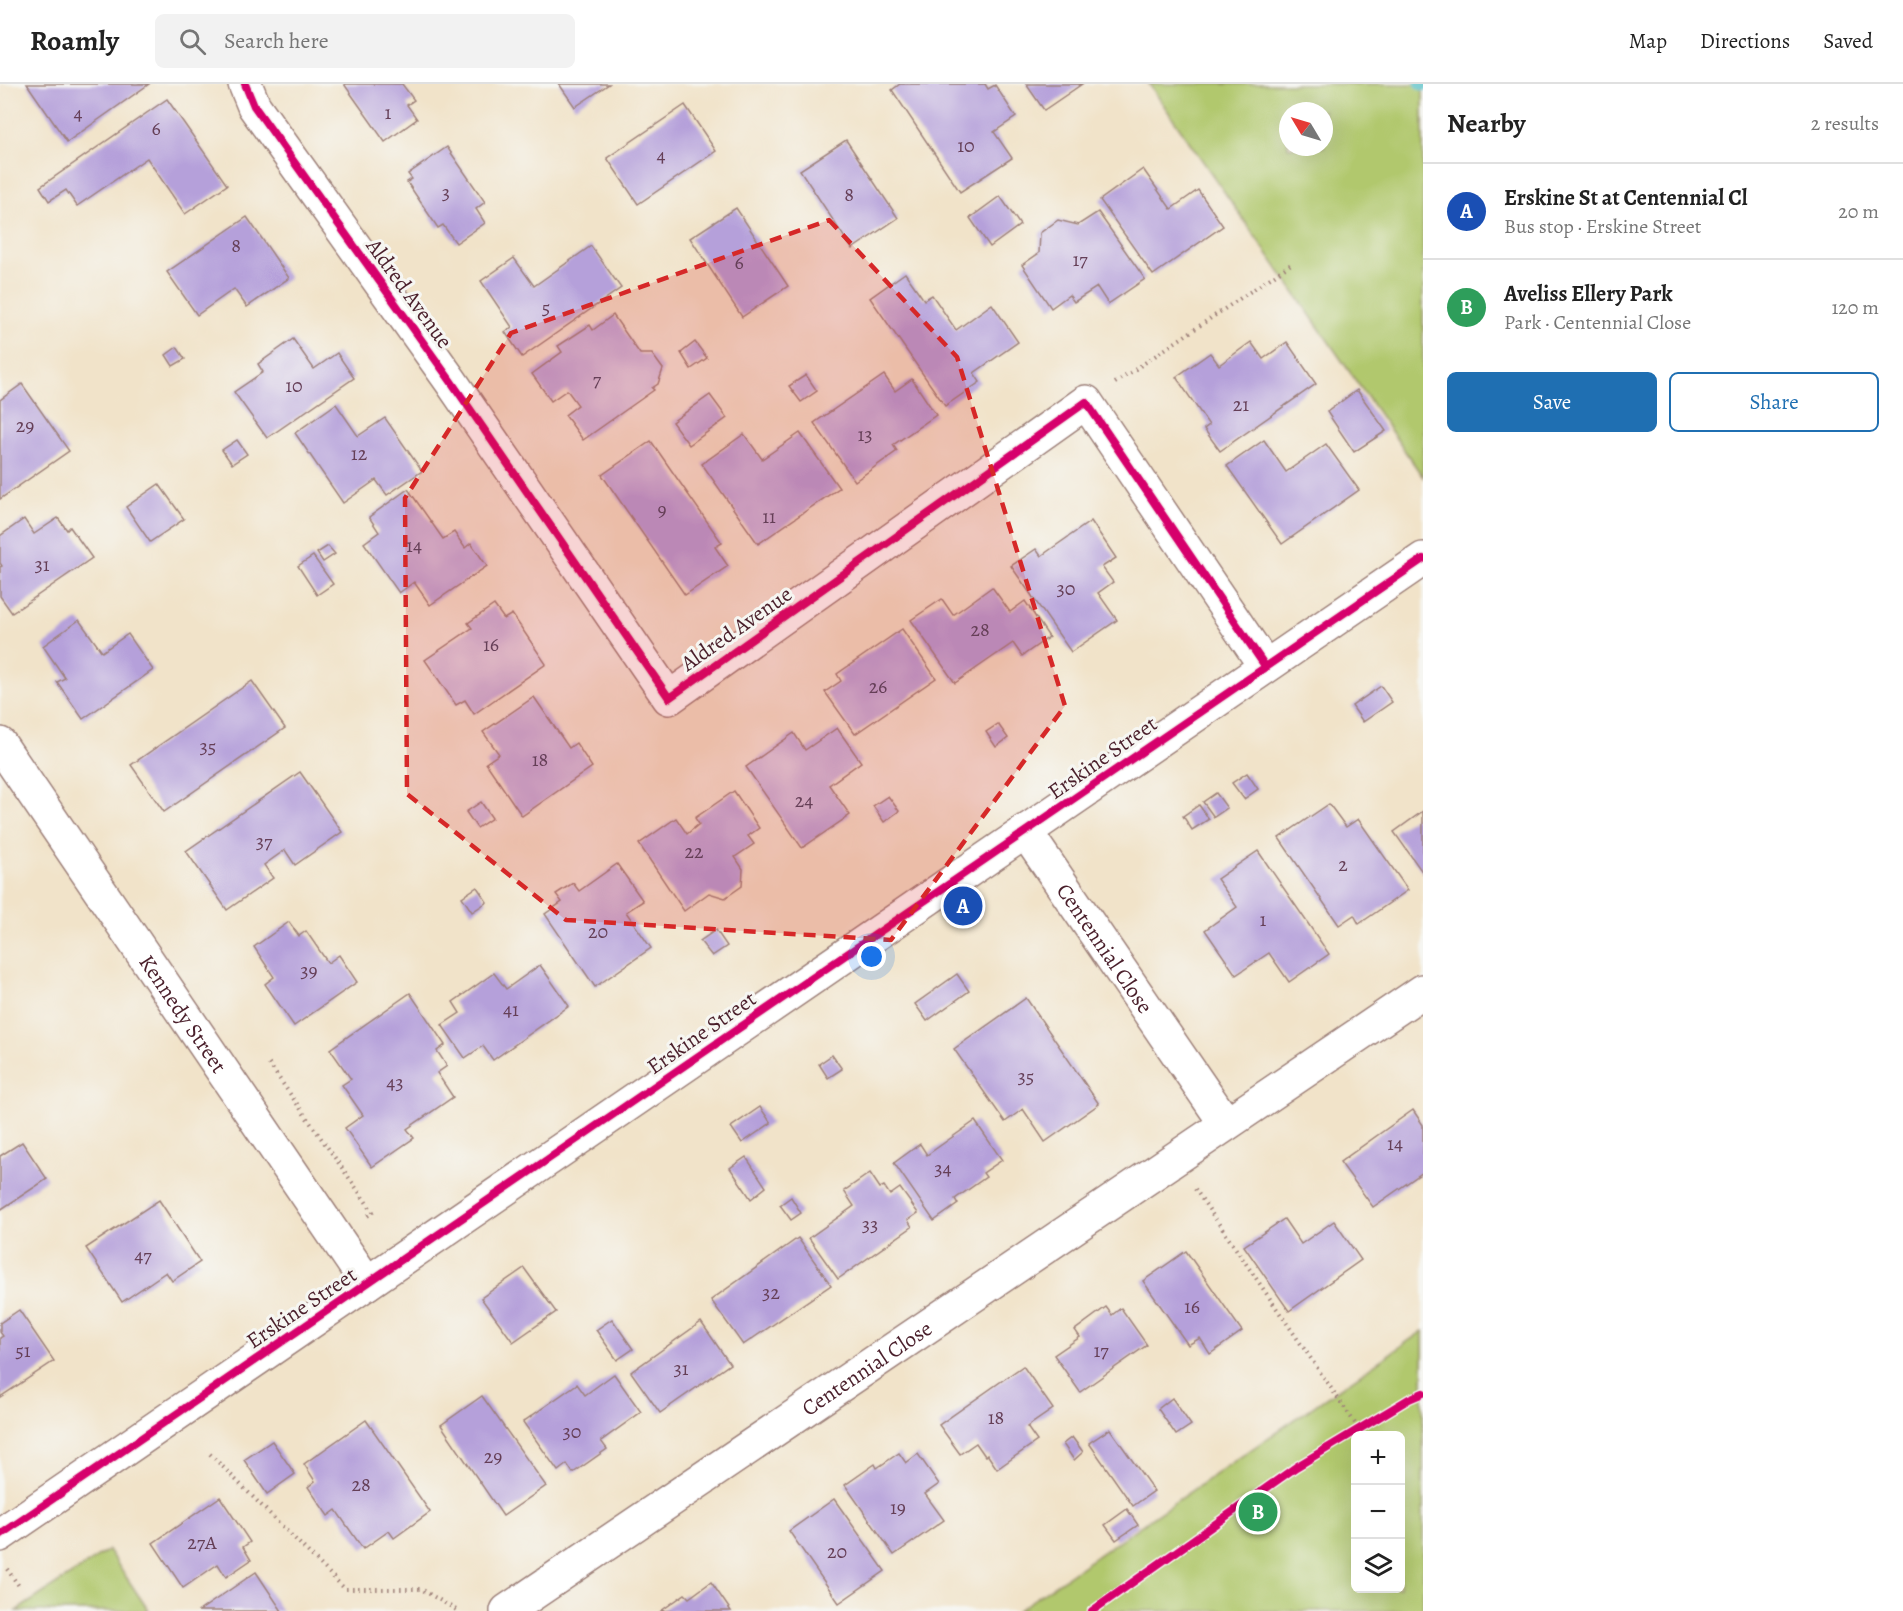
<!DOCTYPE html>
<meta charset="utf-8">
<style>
body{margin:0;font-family:Alegreya,serif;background:#f2f2f2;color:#222}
.controls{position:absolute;right:18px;bottom:18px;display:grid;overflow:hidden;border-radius:9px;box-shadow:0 6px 24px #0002}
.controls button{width:54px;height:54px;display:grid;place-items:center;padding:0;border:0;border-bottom:2px solid #e0e0e0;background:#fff;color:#222;font:30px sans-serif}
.compass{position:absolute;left:1279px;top:18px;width:54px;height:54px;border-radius:50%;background:#fff;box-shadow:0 6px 24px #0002;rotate:308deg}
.you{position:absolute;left:872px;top:873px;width:21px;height:21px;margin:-15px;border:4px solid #fff;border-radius:50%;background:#1a73e8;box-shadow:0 0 0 9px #1a73e833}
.badge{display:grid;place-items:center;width:39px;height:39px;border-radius:50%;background:#1f6fb2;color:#fff;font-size:20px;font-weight:700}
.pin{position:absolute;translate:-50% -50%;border:3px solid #fff;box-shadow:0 2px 6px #0006}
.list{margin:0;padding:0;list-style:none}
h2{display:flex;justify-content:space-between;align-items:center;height:78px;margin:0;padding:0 24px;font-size:26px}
h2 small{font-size:20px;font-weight:400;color:#767676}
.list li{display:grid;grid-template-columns:39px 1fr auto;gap:18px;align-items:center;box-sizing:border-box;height:96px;padding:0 24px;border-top:2px solid #e0e0e0}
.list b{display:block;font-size:22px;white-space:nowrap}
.list p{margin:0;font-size:20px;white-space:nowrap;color:#767676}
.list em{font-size:20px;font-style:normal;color:#767676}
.actions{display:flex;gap:12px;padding:18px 24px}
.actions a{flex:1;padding:14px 0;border:2px solid #1f6fb2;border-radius:9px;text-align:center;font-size:21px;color:#1f6fb2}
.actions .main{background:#1f6fb2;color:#fff}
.icon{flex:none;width:33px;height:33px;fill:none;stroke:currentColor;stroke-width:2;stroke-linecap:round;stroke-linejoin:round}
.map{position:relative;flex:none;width:1423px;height:1527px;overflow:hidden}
header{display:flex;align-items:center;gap:36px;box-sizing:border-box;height:84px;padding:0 30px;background:#fff;border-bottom:2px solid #e0e0e0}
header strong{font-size:28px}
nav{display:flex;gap:33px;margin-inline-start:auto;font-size:21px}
.search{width:420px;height:54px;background:#f2f2f2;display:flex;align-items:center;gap:15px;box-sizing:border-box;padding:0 21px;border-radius:9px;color:#767676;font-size:22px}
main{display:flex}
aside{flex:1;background:#fff}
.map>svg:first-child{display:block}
.green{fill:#b1c86d;stroke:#7e744c;stroke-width:1.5;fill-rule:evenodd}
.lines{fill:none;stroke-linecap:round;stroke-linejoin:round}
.stream{stroke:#52c0c8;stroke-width:12}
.building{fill:#b5a0da}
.minor-casing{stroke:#9e817a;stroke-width:36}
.path{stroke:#9e817a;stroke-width:4;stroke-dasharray:1.5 4.5;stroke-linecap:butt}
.minor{stroke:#fff;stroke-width:33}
.cycleway-casing{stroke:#f6f6f2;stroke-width:11}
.cycleway{stroke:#d6006c;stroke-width:8}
.marked{fill:#d62828;fill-opacity:0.2;stroke:#d62828;stroke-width:4.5;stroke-dasharray:12 8;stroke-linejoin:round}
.labels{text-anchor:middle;stroke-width:6;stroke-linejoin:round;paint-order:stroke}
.number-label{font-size:20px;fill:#653f57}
.street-label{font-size:22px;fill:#4a1f2b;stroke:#f6f6f2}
</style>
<header>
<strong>Roamly</strong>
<div class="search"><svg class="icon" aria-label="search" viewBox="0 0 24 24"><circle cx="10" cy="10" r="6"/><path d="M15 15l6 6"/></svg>Search here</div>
<nav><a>Map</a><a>Directions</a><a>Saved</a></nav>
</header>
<main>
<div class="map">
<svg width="1423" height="1527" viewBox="0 0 1423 1527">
<rect width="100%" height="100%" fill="#f6f6f2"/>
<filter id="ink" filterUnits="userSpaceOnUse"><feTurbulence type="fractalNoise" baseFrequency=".0167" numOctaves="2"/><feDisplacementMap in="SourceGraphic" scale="12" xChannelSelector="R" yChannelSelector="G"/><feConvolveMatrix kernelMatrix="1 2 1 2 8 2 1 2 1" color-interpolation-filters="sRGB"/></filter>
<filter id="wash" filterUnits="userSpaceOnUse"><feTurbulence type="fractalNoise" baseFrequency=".008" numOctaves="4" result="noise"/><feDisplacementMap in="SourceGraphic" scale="24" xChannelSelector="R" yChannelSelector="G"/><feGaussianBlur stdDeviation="1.35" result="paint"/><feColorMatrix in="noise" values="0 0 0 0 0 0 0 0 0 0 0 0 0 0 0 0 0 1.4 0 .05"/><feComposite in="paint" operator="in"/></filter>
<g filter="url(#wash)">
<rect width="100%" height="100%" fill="#f1e3c9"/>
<g class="green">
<path d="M 1149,0 L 1423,0 L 1423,393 ZM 1288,27 L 1324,27 L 1324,63 L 1288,63 Z"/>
<path d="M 1423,1247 L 1423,1527 L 1017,1527 ZM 1356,1352 L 1400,1352 L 1400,1504 L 1356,1504 Z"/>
<path d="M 108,1466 L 149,1527 L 16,1527 Z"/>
</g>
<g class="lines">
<path class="stream" d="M 1421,0 L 1423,1"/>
</g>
<g id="blocks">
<g class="building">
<path d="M 27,0 L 149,0 L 67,58 Z"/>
<path d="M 344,0 L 402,0 L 414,16 L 407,21 L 417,35 L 385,58 Z"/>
<path d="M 559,0 L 609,0 L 575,23 Z"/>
<path d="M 900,0 L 985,0 L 988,5 L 995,1 L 1016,33 L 994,48 L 1012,74 L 960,108 L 892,6 Z"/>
<path d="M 1026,0 L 1082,0 L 1044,26 Z"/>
<path d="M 167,15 L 227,101 L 185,130 L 147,74 L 77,122 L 66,106 L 49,117 L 40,103 Z"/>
<path d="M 685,21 L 716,67 L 638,120 L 607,74 Z"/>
<path d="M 846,56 L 898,134 L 852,165 L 800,86 Z"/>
<path d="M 447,63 L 485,118 L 476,125 L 485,139 L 456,159 L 443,141 L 438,144 L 407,98 L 412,95 L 408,90 Z"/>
<path d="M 1143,85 L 1171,125 L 1198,106 L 1223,142 L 1153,191 L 1100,116 Z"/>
<path d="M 1000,112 L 1020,141 L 990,163 L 970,134 Z"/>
<path d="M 736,124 L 788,202 L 742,233 L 690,154 Z"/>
<path d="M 1098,128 L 1145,195 L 1108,220 L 1097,203 L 1074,218 L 1069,211 L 1051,224 L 1022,181 L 1039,169 L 1040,149 L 1058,136 L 1078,141 Z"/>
<path d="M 247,133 L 289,194 L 247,223 L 234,205 L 197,231 L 167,188 Z"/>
<path d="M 591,162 L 621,204 L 522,273 L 505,248 L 512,243 L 481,197 L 514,174 L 534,202 Z"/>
<path d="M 905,189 L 924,216 L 932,211 L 956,246 L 992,220 L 1018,258 L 974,289 L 980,298 L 945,322 L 870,214 Z"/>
<path d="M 613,231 L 640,270 L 652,270 L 663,285 L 658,300 L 652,304 L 654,306 L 583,356 L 565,331 L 578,321 L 567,306 L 551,317 L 532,290 L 562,268 L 558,262 L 590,241 L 593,246 Z"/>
<path d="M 293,255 L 314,285 L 337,269 L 354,294 L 267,354 L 234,308 L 263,288 L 258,280 Z"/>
<path d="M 695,258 L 707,274 L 691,285 L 681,269 Z"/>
<path d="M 1251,258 L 1263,275 L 1287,258 L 1316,300 L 1220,367 L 1204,345 L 1209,341 L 1176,293 L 1210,269 L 1219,281 Z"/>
<path d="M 177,263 L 185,275 L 173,282 L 166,271 Z"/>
<path d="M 806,291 L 817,307 L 801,318 L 789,302 Z"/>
<path d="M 884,291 L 895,307 L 912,295 L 936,331 L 893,361 L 897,367 L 855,397 L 814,339 Z"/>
<path d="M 22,300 L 69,367 L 0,415 L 0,316 Z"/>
<path d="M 1357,306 L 1386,347 L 1354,368 L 1327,328 Z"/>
<path d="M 710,311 L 727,334 L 689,361 L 672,338 Z"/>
<path d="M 336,320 L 358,352 L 385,334 L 422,387 L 387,411 L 376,396 L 343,419 L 295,349 Z"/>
<path d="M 800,349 L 839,404 L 758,460 L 702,380 L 744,350 L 762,375 Z"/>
<path d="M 237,356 L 247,370 L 232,380 L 222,366 Z"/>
<path d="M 1264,356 L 1286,388 L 1326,360 L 1359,406 L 1282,460 L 1227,382 Z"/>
<path d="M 651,357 L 722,459 L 715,463 L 728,482 L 685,511 L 602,391 Z"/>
<path d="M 159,400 L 184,435 L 150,458 L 126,423 Z"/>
<path d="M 408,405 L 443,455 L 454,448 L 465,464 L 471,459 L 487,482 L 430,521 L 414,498 L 399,509 L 364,459 L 379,448 L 369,433 Z"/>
<path d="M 58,434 L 67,446 L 70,443 L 92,474 L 12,529 L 0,512 L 0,483 L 2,482 L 0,479 L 0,452 L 24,435 L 34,450 Z"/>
<path d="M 1091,437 L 1116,474 L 1102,483 L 1113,498 L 1098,509 L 1117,536 L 1071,568 L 1011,482 L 1036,465 L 1041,472 Z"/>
<path d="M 328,462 L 335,470 L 323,478 L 317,469 Z"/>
<path d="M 313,472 L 333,500 L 317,511 L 298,482 Z"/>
<path d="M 992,503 L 1010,528 L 1025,517 L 1049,553 L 1022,572 L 1013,559 L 955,599 L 911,536 L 942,515 L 953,531 Z"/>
<path d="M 494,521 L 504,535 L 512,530 L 546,580 L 474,630 L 465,616 L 456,621 L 425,576 L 472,544 L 468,539 Z"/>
<path d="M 79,536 L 102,568 L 128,550 L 153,586 L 83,635 L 57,598 L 65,594 L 43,562 Z"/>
<path d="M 902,545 L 936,594 L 855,650 L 825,608 L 841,597 L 837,590 Z"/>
<path d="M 252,597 L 285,644 L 164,728 L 131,681 Z"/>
<path d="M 1381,602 L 1392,618 L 1363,638 L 1352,622 Z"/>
<path d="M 534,613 L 569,664 L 576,659 L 592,683 L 522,732 L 486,679 L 499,670 L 483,648 Z"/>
<path d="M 998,640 L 1008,654 L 996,663 L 986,648 Z"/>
<path d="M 837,644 L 861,678 L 829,701 L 850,731 L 802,764 L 746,683 L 794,649 L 805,666 Z"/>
<path d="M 300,688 L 342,748 L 295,781 L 285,766 L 264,781 L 273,794 L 227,826 L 186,767 Z"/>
<path d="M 1247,689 L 1258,705 L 1244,715 L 1232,699 Z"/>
<path d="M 734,707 L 759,744 L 748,752 L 754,760 L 735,773 L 743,785 L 742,802 L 725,814 L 709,809 L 684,827 L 639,760 L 676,734 L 687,750 L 699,740 L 695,734 Z"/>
<path d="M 1216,709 L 1227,724 L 1214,733 L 1203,718 Z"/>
<path d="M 888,712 L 899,727 L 884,738 L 873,722 Z"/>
<path d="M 481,718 L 492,734 L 477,744 L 466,728 Z"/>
<path d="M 1329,720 L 1346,743 L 1358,735 L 1408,806 L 1359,840 L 1354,831 L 1339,841 L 1279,754 Z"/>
<path d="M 1199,721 L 1209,735 L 1192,746 L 1183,732 Z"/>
<path d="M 1423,727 L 1423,789 L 1394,748 Z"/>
<path d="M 1258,767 L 1329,870 L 1289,898 L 1269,869 L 1236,891 L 1205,846 L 1237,823 L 1217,795 Z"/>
<path d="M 617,780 L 643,817 L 626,828 L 651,864 L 595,903 L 545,830 L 562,818 L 556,810 L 573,799 L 579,807 Z"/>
<path d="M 477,803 L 487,818 L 472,828 L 462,813 Z"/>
<path d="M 289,838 L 299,852 L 306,847 L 328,879 L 339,871 L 357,898 L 294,942 L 265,900 L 274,893 L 254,863 Z"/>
<path d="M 716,846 L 727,862 L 712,872 L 700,857 Z"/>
<path d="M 540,881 L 569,922 L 493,976 L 483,962 L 465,974 L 442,941 L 460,929 L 453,918 L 494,889 L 506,905 Z"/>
<path d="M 957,890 L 969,907 L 927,937 L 915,920 Z"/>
<path d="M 410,909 L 445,961 L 437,967 L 447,982 L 437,989 L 453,1013 L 407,1045 L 414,1054 L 372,1083 L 345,1044 L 363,1031 L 342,1001 L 351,995 L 330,965 Z"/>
<path d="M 1026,914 L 1099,1020 L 1045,1058 L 1023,1025 L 1005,1038 L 954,965 Z"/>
<path d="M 832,971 L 842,985 L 828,994 L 819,980 Z"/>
<path d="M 760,1023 L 771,1039 L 742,1059 L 731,1043 Z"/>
<path d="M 1413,1026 L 1423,1041 L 1423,1088 L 1373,1123 L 1340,1078 Z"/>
<path d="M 975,1037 L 1002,1076 L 983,1089 L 986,1093 L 955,1115 L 958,1120 L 934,1137 L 894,1079 L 920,1060 L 927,1071 Z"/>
<path d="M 22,1058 L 47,1095 L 0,1126 L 0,1072 Z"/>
<path d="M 746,1073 L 766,1103 L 751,1115 L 730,1084 Z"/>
<path d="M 870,1089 L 880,1104 L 884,1102 L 890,1111 L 900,1104 L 918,1129 L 908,1136 L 912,1143 L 838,1195 L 809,1154 L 854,1122 L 844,1107 Z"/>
<path d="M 791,1113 L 801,1129 L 791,1136 L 780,1121 Z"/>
<path d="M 159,1116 L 200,1178 L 172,1197 L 166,1188 L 122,1218 L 86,1164 Z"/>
<path d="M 1284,1135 L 1301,1160 L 1334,1137 L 1361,1176 L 1289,1227 L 1244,1162 Z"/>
<path d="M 798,1154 L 831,1201 L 743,1261 L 711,1216 Z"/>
<path d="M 1186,1167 L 1242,1247 L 1210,1270 L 1200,1254 L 1188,1261 L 1143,1197 Z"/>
<path d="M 524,1184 L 556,1228 L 513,1258 L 481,1214 Z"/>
<path d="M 1106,1223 L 1112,1231 L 1121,1224 L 1147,1261 L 1080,1308 L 1054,1271 L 1080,1253 L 1075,1246 Z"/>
<path d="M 19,1226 L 54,1277 L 0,1313 L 0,1254 L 3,1252 L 0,1248 L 0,1239 Z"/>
<path d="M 612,1235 L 633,1265 L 617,1276 L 596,1246 Z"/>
<path d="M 701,1238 L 730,1280 L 660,1329 L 631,1288 Z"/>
<path d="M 1023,1282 L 1053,1325 L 1027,1343 L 1037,1357 L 997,1385 L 987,1370 L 985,1372 L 976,1359 L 960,1370 L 939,1341 Z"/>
<path d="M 614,1290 L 641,1328 L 601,1357 L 607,1365 L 573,1389 L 567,1380 L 558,1387 L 523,1338 L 577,1300 L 585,1311 Z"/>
<path d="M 482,1312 L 546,1402 L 503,1432 L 441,1341 Z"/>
<path d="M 1172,1314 L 1191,1341 L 1176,1351 L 1158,1325 Z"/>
<path d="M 366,1336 L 430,1428 L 394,1454 L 389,1447 L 363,1465 L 336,1426 L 328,1432 L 308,1403 L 315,1397 L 304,1380 Z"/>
<path d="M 1110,1345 L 1154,1407 L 1133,1422 L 1089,1359 Z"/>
<path d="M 1072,1353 L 1083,1368 L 1074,1376 L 1063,1360 Z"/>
<path d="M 272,1357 L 295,1390 L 267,1410 L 244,1376 Z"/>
<path d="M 899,1369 L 906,1379 L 918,1370 L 939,1400 L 925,1410 L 944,1436 L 894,1471 L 845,1401 L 875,1380 L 877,1384 Z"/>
<path d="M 220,1413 L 250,1458 L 243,1463 L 251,1476 L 226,1493 L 218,1480 L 183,1504 L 153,1459 Z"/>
<path d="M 834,1415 L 885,1487 L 839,1519 L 789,1447 Z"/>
<path d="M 1127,1425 L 1138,1441 L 1116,1456 L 1105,1441 Z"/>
<path d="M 256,1488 L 282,1527 L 199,1527 Z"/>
<path d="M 711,1498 L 731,1527 L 661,1527 L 685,1510 L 689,1514 Z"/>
</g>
</g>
</g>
<g filter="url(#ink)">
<use href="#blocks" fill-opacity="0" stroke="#9e817a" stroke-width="1.5"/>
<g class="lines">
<g class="minor-casing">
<g id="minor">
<path d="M 245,0 L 254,22 L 450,296 L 669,614 L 1086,318 L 1265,582"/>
<path id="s1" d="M 0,660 L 367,1199"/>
<path id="s2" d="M 1025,747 L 1226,1040"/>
<path d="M 0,1451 L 1423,475"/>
<path id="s3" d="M 507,1527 L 1423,907"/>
</g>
</g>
<g class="path">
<path d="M 1115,299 L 1291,180"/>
<path d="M 269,980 L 373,1128 L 366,1133"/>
<path d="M 1195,1105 L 1359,1345"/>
<path d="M 210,1370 L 345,1505 L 421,1505 L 458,1527"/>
<path d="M 7,1485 L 19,1502"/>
</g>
<use href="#minor" class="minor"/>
<g class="cycleway-casing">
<g id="cycleway">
<path d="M 245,0 L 254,22 L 450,296 L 669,614 L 1086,318 L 1265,582"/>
<path d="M 0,1451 L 1423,475"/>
<path d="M 1092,1527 L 1296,1383 L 1409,1315 L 1423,1309"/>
</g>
</g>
<use href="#cycleway" class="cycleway"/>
</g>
</g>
<path class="marked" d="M 829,136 L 957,273 L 1065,622 L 891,856 L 566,836 L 407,710 L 405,414 L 511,249 Z"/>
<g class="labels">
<g class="number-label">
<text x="388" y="35">1</text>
<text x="78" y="36">4</text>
<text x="156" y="51">6</text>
<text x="966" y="68">10</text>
<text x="661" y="78">4</text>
<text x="446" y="115">3</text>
<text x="849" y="117">8</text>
<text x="236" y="168">8</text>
<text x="1080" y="182">17</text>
<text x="739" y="185">6</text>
<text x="546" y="230">5</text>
<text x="597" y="302">7</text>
<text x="294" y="308">10</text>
<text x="1241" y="327">21</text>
<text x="25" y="348">29</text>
<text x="865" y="357">13</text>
<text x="359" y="376">12</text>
<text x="662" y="432">9</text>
<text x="769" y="439">11</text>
<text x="414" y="468">14</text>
<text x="42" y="487">31</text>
<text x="1066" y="511">30</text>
<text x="980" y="552">28</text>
<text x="491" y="567">16</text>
<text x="878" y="609">26</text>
<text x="208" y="669">35</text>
<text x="540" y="682">18</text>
<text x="804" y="723">24</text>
<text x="264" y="764">37</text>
<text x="694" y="774">22</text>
<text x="1343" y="787">2</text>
<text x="1263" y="842">1</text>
<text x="598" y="854">20</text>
<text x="309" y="893">39</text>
<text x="511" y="932">41</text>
<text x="1026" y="999">35</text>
<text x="395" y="1005">43</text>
<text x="1395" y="1066">14</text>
<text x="943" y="1091">34</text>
<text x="870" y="1147">33</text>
<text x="143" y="1178">47</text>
<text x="771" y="1215">32</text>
<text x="1192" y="1229">16</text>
<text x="23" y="1273">51</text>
<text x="1101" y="1273">17</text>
<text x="681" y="1291">31</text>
<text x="996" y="1340">18</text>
<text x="572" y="1354">30</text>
<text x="493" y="1379">29</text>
<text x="361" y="1407">28</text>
<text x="898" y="1430">19</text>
<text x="202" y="1465">27A</text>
<text x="837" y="1474">20</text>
</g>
<g class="street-label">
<text transform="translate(410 209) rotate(54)" y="8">Aldred Avenue</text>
<text transform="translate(736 544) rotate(-35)" y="8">Aldred Avenue</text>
<text transform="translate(1102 673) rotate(-35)" y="8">Erskine Street</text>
<text dy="8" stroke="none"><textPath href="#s2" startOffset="142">Centennial Close</textPath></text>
<text dy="8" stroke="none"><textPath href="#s1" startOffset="326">Kennedy Street</textPath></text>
<text transform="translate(701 948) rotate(-35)" y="8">Erskine Street</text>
<text transform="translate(301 1223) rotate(-34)" y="8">Erskine Street</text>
<text dy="8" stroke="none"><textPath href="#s3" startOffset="434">Centennial Close</textPath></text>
</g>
</g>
</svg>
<div class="controls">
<button>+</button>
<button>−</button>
<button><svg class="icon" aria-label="layers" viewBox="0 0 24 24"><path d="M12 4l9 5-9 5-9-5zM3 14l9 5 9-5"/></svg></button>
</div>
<svg class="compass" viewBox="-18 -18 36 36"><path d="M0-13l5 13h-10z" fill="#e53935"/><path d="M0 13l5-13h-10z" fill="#767676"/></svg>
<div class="you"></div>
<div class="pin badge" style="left:963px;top:822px;background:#1a4fb4">A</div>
<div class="pin badge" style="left:1258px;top:1428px;background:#2e9e5b">B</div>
</div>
<aside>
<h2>Nearby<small>2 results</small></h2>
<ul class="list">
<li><span class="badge" style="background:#1a4fb4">A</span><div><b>Erskine St at Centennial Cl</b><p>Bus stop · Erskine Street</p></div><em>20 m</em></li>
<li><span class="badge" style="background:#2e9e5b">B</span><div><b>Aveliss Ellery Park</b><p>Park · Centennial Close</p></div><em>120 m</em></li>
</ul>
<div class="actions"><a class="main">Save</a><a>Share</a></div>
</aside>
</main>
